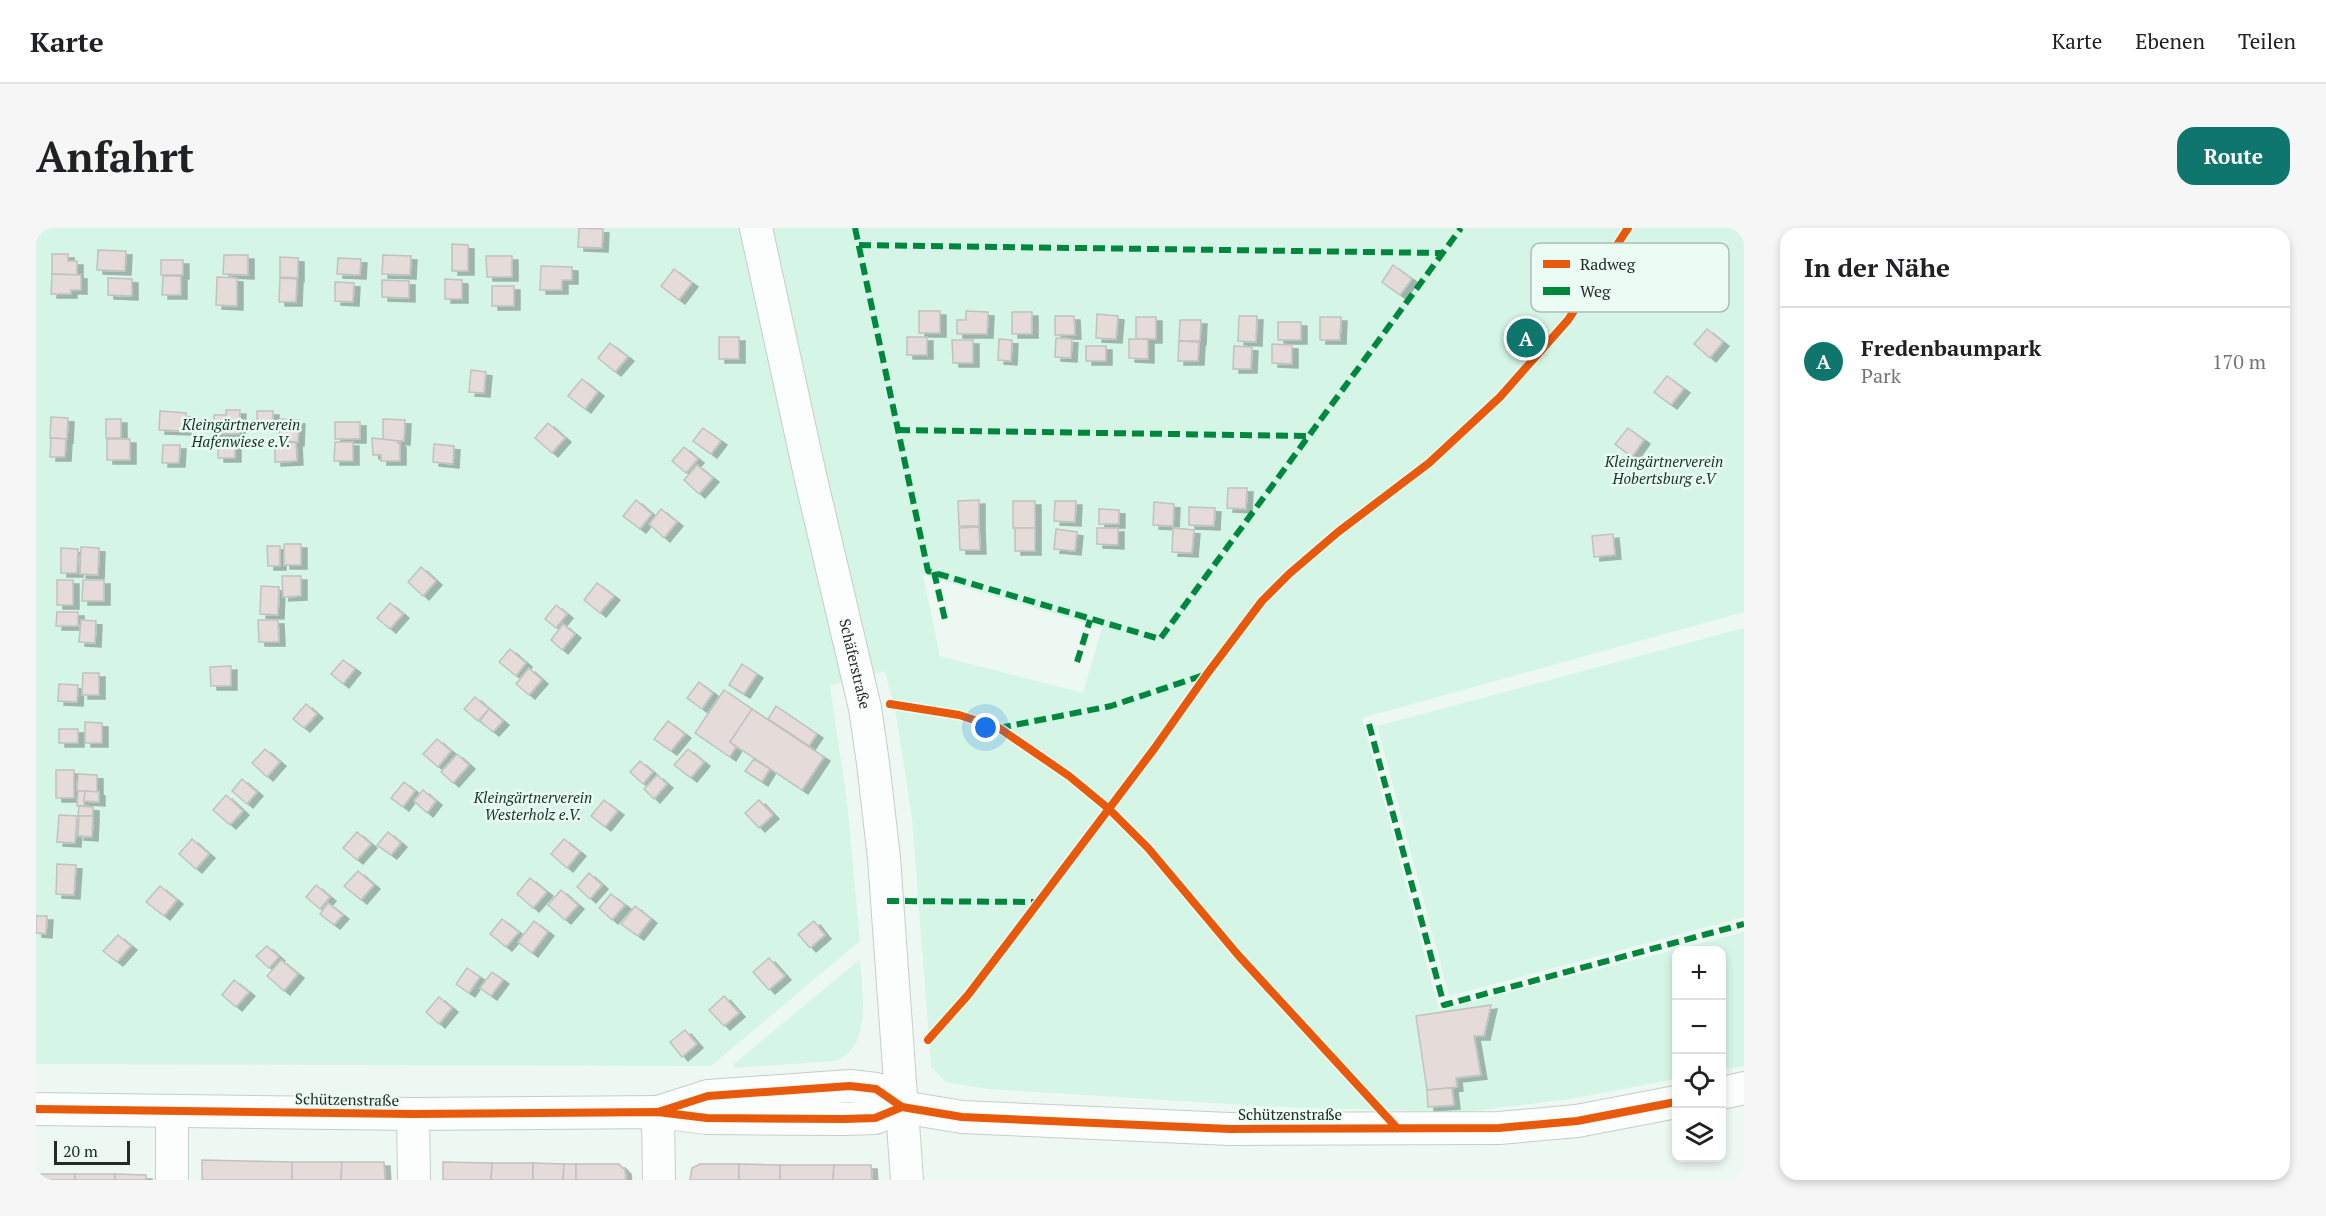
<!DOCTYPE html>
<html lang="de">
<meta charset="utf-8">
<style>
body{margin:0;font-family:"PT Serif",serif;background:#f6f6f6;color:#202124}
.controls{position:absolute;right:18px;bottom:18px;display:grid;overflow:hidden;border-radius:12px;box-shadow:0 3px 9px #0003}
.controls button{width:54px;height:54px;display:grid;place-items:center;padding:0;border:0;border-bottom:2px solid #e0e0e0;background:#fff;color:#202124;font:30px sans-serif}
.scale{position:absolute;left:18px;bottom:15px;width:76px;box-sizing:border-box;padding-left:6px;border:3px solid #232a27;border-top:0;font-size:16px;line-height:21px;white-space:nowrap;color:#232a27;-webkit-text-stroke:4px #eafcf3;paint-order:stroke}
.you{position:absolute;left:950px;top:500px;width:21px;height:21px;margin:-15px;border:4px solid #fff;border-radius:50%;background:#1a73e8;box-shadow:0 0 0 9px #1a73e833}
.badge{display:grid;place-items:center;width:39px;height:39px;border-radius:50%;background:#0f766e;color:#fff;font-size:20px;font-weight:700}
.pin{position:absolute;translate:-50% -50%;border:3px solid #fff;box-shadow:0 2px 6px #0006}
.list{margin:0;padding:0;list-style:none}
h2{display:flex;justify-content:space-between;align-items:center;height:78px;margin:0;padding:0 24px;font-size:26px}
h2 small{font-size:20px;font-weight:400;color:#757577}
.list li{display:grid;grid-template-columns:39px 1fr auto;gap:18px;align-items:center;box-sizing:border-box;height:108px;padding:0 24px;border-top:2px solid #e0e0e0}
.list b{display:block;font-size:22px;white-space:nowrap}
.list p{margin:0;font-size:20px;white-space:nowrap;color:#757577}
.list em{font-size:20px;font-style:normal;color:#757577}
.icon{flex:none;width:33px;height:33px;fill:none;stroke:currentColor;stroke-width:2;stroke-linecap:round;stroke-linejoin:round}
.map{position:relative;flex:none;width:1708px;height:952px;overflow:hidden;border-radius:18px}
header{display:flex;align-items:center;gap:36px;box-sizing:border-box;height:84px;padding:0 30px;background:#fff;border-bottom:2px solid #e0e0e0}
header strong{font-size:28px}
nav{display:flex;gap:33px;margin-inline-start:auto;font-size:21px}
.intro{display:flex;align-items:center;justify-content:space-between;box-sizing:border-box;height:144px;padding:0 36px}
h1{margin:0;font-size:42px}
.button{padding:15px 27px;border-radius:18px;background:#0f766e;color:#fff;font-size:21px;font-weight:700}
main{display:flex;gap:36px;padding:0 36px}
aside{flex:1;background:#fff;border-radius:18px;box-shadow:0 3px 9px #0003}
.map>svg:first-child{display:block}
.green{fill:#d5f6e6;fill-rule:evenodd}
.building{fill:#e5dbd9;stroke:#c1c2c0;stroke-width:1.5;filter:url(#shadow)}
.lines{fill:none;stroke-linecap:round;stroke-linejoin:round}
.minor-casing{stroke:#c5cdc9;stroke-width:34}
.minor{stroke:#fcfefd;stroke-width:32}
.quiet{stroke:#00873e;stroke-width:6;stroke-dasharray:12 6;stroke-linecap:butt}
.cycleway-casing{stroke:#eafcf3;stroke-width:11}
.cycleway{stroke:#e8590c;stroke-width:8}
.labels{text-anchor:middle;stroke-width:5;stroke-linejoin:round;paint-order:stroke}
.park-label{font-size:15px;font-style:italic;fill:#123325;stroke:#eafcf3}
.street-label{font-size:15px;fill:#232a27;stroke:#eafcf3}
.key{fill:#eafcf3;stroke:#aebdb6;stroke-width:1.5}
.key-label{font-size:16px;fill:#232a27}
</style>
<header>
<strong>Karte</strong>
<nav><a>Karte</a><a>Ebenen</a><a>Teilen</a></nav>
</header>
<div class="intro"><h1>Anfahrt</h1><a class="button">Route</a></div>
<main>
<div class="map">
<svg width="1708" height="952" viewBox="0 0 1708 952">
<defs>
<filter id="shadow"><feDropShadow dx="6" dy="4" stdDeviation="0" flood-color="#0004"/></filter>
</defs>
<rect width="100%" height="100%" fill="#eef8f3"/>
<g class="green">
<path d="M 0,0 L 1708,0 L 1708,384 L 1326,490 L 1403,782 L 1708,704 L 1708,838 L 1686,842 L 1686,722 L 1640,722 L 1640,851 L 1535,871 L 1429,884 L 1240,879 L 952,861 L 910,854 L 895,839 L 876,590 L 860,487 L 849,443 L 794,458 L 811,573 L 824,713 L 675,838 L 0,836 ZM 887,347 L 1066,400 L 1047,465 L 904,428 Z"/>
<path d="M 1708,400 L 1708,689 L 1413,768 L 1341,498 Z"/>
<path d="M 824,731 C 826,763 837,820 799,833 L 697,840 L 699,835 Z"/>
</g>
<g class="building">
<path d="M 543,0 L 567,1 L 566,20 L 542,19 Z"/>
<path d="M 416,16 L 432,17 L 432,43 L 416,43 Z"/>
<path d="M 62,22 L 90,23 L 89,43 L 61,42 Z"/>
<path d="M 16,26 L 32,26 L 32,33 L 41,33 L 41,47 L 16,46 Z"/>
<path d="M 188,27 L 212,27 L 212,47 L 187,46 Z"/>
<path d="M 347,27 L 375,28 L 374,47 L 346,46 Z"/>
<path d="M 450,28 L 476,28 L 476,49 L 451,49 Z"/>
<path d="M 244,29 L 262,30 L 262,50 L 244,49 Z"/>
<path d="M 302,30 L 325,31 L 324,47 L 301,46 Z"/>
<rect x="125" y="32" width="22" height="15"/>
<path d="M 1357,37 L 1376,51 L 1364,67 L 1346,54 Z"/>
<path d="M 505,38 L 536,39 L 536,52 L 526,52 L 526,62 L 504,62 Z"/>
<path d="M 638,41 L 656,55 L 643,72 L 625,58 Z"/>
<path d="M 16,46 L 45,47 L 45,62 L 35,62 L 35,66 L 15,66 Z"/>
<path d="M 127,48 L 145,48 L 145,67 L 126,67 Z"/>
<path d="M 181,49 L 201,50 L 201,78 L 180,77 Z"/>
<path d="M 72,50 L 96,51 L 96,68 L 72,67 Z"/>
<path d="M 244,50 L 261,51 L 260,74 L 243,74 Z"/>
<path d="M 409,51 L 426,52 L 426,71 L 409,71 Z"/>
<path d="M 346,52 L 373,53 L 373,70 L 346,69 Z"/>
<path d="M 299,54 L 318,55 L 317,74 L 299,73 Z"/>
<rect x="456" y="58" width="22" height="20"/>
<rect x="883" y="83" width="21" height="22"/>
<path d="M 930,83 L 952,84 L 951,106 L 921,106 L 921,92 L 930,92 Z"/>
<rect x="976" y="84" width="20" height="22"/>
<path d="M 1061,86 L 1082,88 L 1080,111 L 1060,110 Z"/>
<path d="M 1019,88 L 1038,88 L 1039,107 L 1019,107 Z"/>
<path d="M 1203,88 L 1221,88 L 1220,114 L 1202,113 Z"/>
<rect x="1100" y="89" width="20" height="22"/>
<path d="M 1284,89 L 1305,89 L 1304,112 L 1284,112 Z"/>
<path d="M 1144,92 L 1165,92 L 1164,113 L 1143,113 Z"/>
<rect x="1242" y="94" width="23" height="18"/>
<path d="M 1671,101 L 1687,114 L 1674,130 L 1658,116 Z"/>
<rect x="683" y="109" width="20" height="22"/>
<rect x="871" y="109" width="20" height="18"/>
<path d="M 1020,110 L 1036,111 L 1035,130 L 1019,129 Z"/>
<path d="M 963,111 L 976,112 L 975,133 L 962,132 Z"/>
<path d="M 1093,111 L 1112,111 L 1112,131 L 1093,130 Z"/>
<path d="M 916,112 L 937,112 L 937,135 L 917,135 Z"/>
<path d="M 1143,113 L 1163,114 L 1162,133 L 1142,133 Z"/>
<path d="M 574,115 L 592,129 L 579,144 L 562,130 Z"/>
<path d="M 1236,116 L 1256,117 L 1256,136 L 1236,135 Z"/>
<rect x="1050" y="118" width="20" height="15"/>
<path d="M 1198,118 L 1216,119 L 1215,141 L 1197,141 Z"/>
<path d="M 435,142 L 450,144 L 448,165 L 433,164 Z"/>
<path d="M 1631,148 L 1648,161 L 1635,177 L 1618,164 Z"/>
<path d="M 546,151 L 562,164 L 549,181 L 532,168 Z"/>
<path d="M 190,182 L 204,182 L 203,206 L 177,205 L 178,187 L 190,187 Z"/>
<path d="M 124,183 L 150,185 L 149,203 L 123,202 Z"/>
<rect x="221" y="183" width="16" height="15"/>
<path d="M 15,189 L 32,190 L 31,211 L 14,210 Z"/>
<rect x="70" y="191" width="15" height="19"/>
<path d="M 244,191 L 263,192 L 262,214 L 243,213 Z"/>
<path d="M 347,191 L 369,192 L 368,213 L 347,212 Z"/>
<rect x="299" y="194" width="25" height="17"/>
<path d="M 512,195 L 529,210 L 516,225 L 499,210 Z"/>
<path d="M 667,200 L 685,213 L 675,226 L 657,213 Z"/>
<path d="M 1592,200 L 1608,212 L 1596,229 L 1579,216 Z"/>
<path d="M 15,210 L 30,211 L 29,229 L 14,229 Z"/>
<path d="M 336,210 L 362,213 L 362,215 L 364,215 L 364,233 L 345,233 L 345,227 L 337,227 Z"/>
<rect x="71" y="211" width="23" height="21"/>
<path d="M 260,214 L 261,233 L 239,234 L 239,215 Z"/>
<path d="M 299,214 L 317,214 L 317,233 L 298,233 Z"/>
<rect x="182" y="215" width="17" height="15"/>
<path d="M 398,216 L 418,218 L 417,236 L 397,234 Z"/>
<path d="M 127,217 L 144,217 L 143,235 L 126,235 Z"/>
<path d="M 648,219 L 662,231 L 650,245 L 636,233 Z"/>
<path d="M 661,237 L 677,250 L 663,266 L 648,252 Z"/>
<path d="M 1192,260 L 1211,260 L 1210,281 L 1191,280 Z"/>
<path d="M 600,272 L 616,286 L 604,301 L 587,288 Z"/>
<path d="M 943,272 L 943,298 L 923,298 L 922,273 Z"/>
<rect x="977" y="273" width="22" height="27"/>
<path d="M 1019,273 L 1040,273 L 1039,294 L 1018,293 Z"/>
<path d="M 1118,274 L 1138,276 L 1137,298 L 1117,297 Z"/>
<path d="M 1153,279 L 1179,280 L 1178,298 L 1153,297 Z"/>
<path d="M 625,281 L 641,294 L 628,310 L 613,296 Z"/>
<path d="M 1063,281 L 1083,282 L 1083,296 L 1063,296 Z"/>
<path d="M 943,299 L 944,322 L 924,322 L 923,300 Z"/>
<rect x="979" y="300" width="20" height="23"/>
<path d="M 1061,300 L 1082,300 L 1082,317 L 1061,316 Z"/>
<path d="M 1137,300 L 1158,302 L 1156,325 L 1136,324 Z"/>
<path d="M 1020,301 L 1041,304 L 1039,323 L 1018,321 Z"/>
<path d="M 1577,306 L 1579,327 L 1558,329 L 1556,308 Z"/>
<rect x="248" y="316" width="17" height="21"/>
<path d="M 231,318 L 244,318 L 244,338 L 232,338 Z"/>
<path d="M 45,319 L 63,320 L 62,347 L 44,346 Z"/>
<path d="M 25,320 L 42,321 L 41,345 L 25,345 Z"/>
<path d="M 385,339 L 400,353 L 387,368 L 372,354 Z"/>
<path d="M 246,348 L 265,348 L 265,368 L 247,369 Z"/>
<rect x="21" y="352" width="16" height="25"/>
<path d="M 47,352 L 68,352 L 68,373 L 46,373 Z"/>
<path d="M 561,355 L 578,368 L 564,385 L 548,372 Z"/>
<path d="M 225,358 L 243,359 L 242,387 L 224,386 Z"/>
<path d="M 354,375 L 367,386 L 354,401 L 341,390 Z"/>
<path d="M 520,377 L 531,386 L 520,400 L 509,391 Z"/>
<path d="M 21,384 L 42,384 L 42,398 L 20,398 Z"/>
<path d="M 45,392 L 60,393 L 59,415 L 43,414 Z"/>
<path d="M 222,392 L 242,392 L 243,414 L 223,414 Z"/>
<path d="M 527,396 L 539,406 L 526,422 L 515,412 Z"/>
<path d="M 474,421 L 490,435 L 480,448 L 463,434 Z"/>
<path d="M 307,432 L 319,441 L 307,456 L 295,446 Z"/>
<path d="M 706,436 L 721,446 L 708,466 L 693,457 Z"/>
<path d="M 195,438 L 195,458 L 175,458 L 174,439 Z"/>
<path d="M 493,440 L 506,452 L 493,467 L 480,456 Z"/>
<path d="M 47,445 L 63,445 L 63,467 L 46,467 Z"/>
<path d="M 663,454 L 677,465 L 666,481 L 651,470 Z"/>
<path d="M 23,456 L 42,457 L 41,474 L 22,473 Z"/>
<path d="M 688,462 L 716,481 L 694,514 L 700,519 L 694,529 L 659,505 Z"/>
<path d="M 439,469 L 453,481 L 442,493 L 428,481 Z"/>
<path d="M 270,476 L 281,486 L 268,500 L 257,491 Z"/>
<path d="M 740,478 L 781,506 L 773,518 L 732,491 Z"/>
<path d="M 453,481 L 467,493 L 457,504 L 444,493 Z"/>
<path d="M 716,481 L 788,529 L 766,562 L 694,514 Z"/>
<path d="M 632,493 L 649,506 L 635,523 L 618,511 Z"/>
<path d="M 49,494 L 66,495 L 66,515 L 49,515 Z"/>
<rect x="23" y="501" width="19" height="14"/>
<path d="M 401,511 L 415,523 L 402,539 L 387,526 Z"/>
<path d="M 229,521 L 244,534 L 231,549 L 216,535 Z"/>
<path d="M 652,521 L 668,534 L 655,550 L 638,537 Z"/>
<path d="M 421,526 L 433,537 L 417,555 L 405,544 Z"/>
<path d="M 718,531 L 734,541 L 726,554 L 709,543 Z"/>
<path d="M 604,533 L 617,544 L 607,556 L 594,544 Z"/>
<rect x="20" y="542" width="18" height="28"/>
<path d="M 42,546 L 61,547 L 61,564 L 41,563 Z"/>
<path d="M 621,547 L 631,556 L 618,571 L 608,561 Z"/>
<path d="M 206,551 L 221,564 L 211,576 L 196,563 Z"/>
<path d="M 368,554 L 379,563 L 367,579 L 355,570 Z"/>
<path d="M 387,562 L 400,573 L 391,585 L 378,573 Z"/>
<path d="M 42,563 L 49,563 L 48,578 L 41,578 Z"/>
<path d="M 49,563 L 63,564 L 63,574 L 48,573 Z"/>
<path d="M 190,567 L 207,583 L 194,597 L 177,582 Z"/>
<path d="M 568,572 L 582,583 L 569,599 L 555,588 Z"/>
<path d="M 723,572 L 737,587 L 723,600 L 709,585 Z"/>
<path d="M 43,578 L 57,579 L 57,588 L 42,588 Z"/>
<path d="M 23,587 L 41,588 L 39,615 L 21,614 Z"/>
<path d="M 43,588 L 57,588 L 56,609 L 42,608 Z"/>
<path d="M 321,604 L 335,616 L 321,632 L 307,620 Z"/>
<path d="M 352,604 L 365,615 L 355,627 L 341,617 Z"/>
<path d="M 156,611 L 173,626 L 160,641 L 143,626 Z"/>
<path d="M 528,611 L 544,624 L 531,640 L 515,626 Z"/>
<path d="M 21,636 L 40,637 L 38,667 L 20,666 Z"/>
<path d="M 322,643 L 338,657 L 325,672 L 308,658 Z"/>
<path d="M 553,645 L 566,657 L 554,671 L 541,659 Z"/>
<path d="M 494,650 L 511,664 L 497,680 L 481,666 Z"/>
<path d="M 280,657 L 294,669 L 284,681 L 270,669 Z"/>
<path d="M 124,658 L 141,672 L 128,688 L 110,674 Z"/>
<path d="M 525,662 L 542,677 L 529,692 L 512,677 Z"/>
<path d="M 575,666 L 589,677 L 576,692 L 563,680 Z"/>
<path d="M 292,675 L 307,687 L 298,697 L 284,686 Z"/>
<path d="M 599,678 L 615,691 L 602,708 L 585,696 Z"/>
<path d="M 0,688 L 11,688 L 10,706 L 0,705 Z"/>
<path d="M 466,691 L 483,704 L 470,719 L 454,706 Z"/>
<path d="M 498,693 L 512,704 L 496,725 L 482,714 Z"/>
<path d="M 778,693 L 789,707 L 774,720 L 762,706 Z"/>
<path d="M 82,707 L 95,718 L 81,734 L 67,723 Z"/>
<path d="M 231,718 L 243,729 L 233,740 L 220,728 Z"/>
<path d="M 733,730 L 749,748 L 733,762 L 717,744 Z"/>
<path d="M 245,732 L 262,746 L 248,763 L 231,748 Z"/>
<path d="M 431,740 L 444,749 L 433,765 L 420,756 Z"/>
<path d="M 456,744 L 467,752 L 455,768 L 444,760 Z"/>
<path d="M 198,752 L 213,764 L 200,779 L 186,767 Z"/>
<path d="M 688,768 L 703,785 L 688,798 L 673,782 Z"/>
<path d="M 403,769 L 416,780 L 403,796 L 390,784 Z"/>
<path d="M 1455,777 L 1448,808 L 1438,808 L 1445,847 L 1420,850 L 1421,859 L 1391,862 L 1380,788 Z"/>
<path d="M 649,802 L 661,816 L 646,829 L 634,814 Z"/>
<path d="M 1416,860 L 1418,877 L 1392,879 L 1391,862 Z"/>
<path d="M 166,932 L 256,934 L 256,952 L 166,952 Z"/>
<path d="M 256,934 L 306,934 L 305,952 L 256,952 Z"/>
<path d="M 306,934 L 348,934 L 349,952 L 305,952 Z"/>
<path d="M 407,934 L 456,935 L 455,952 L 407,952 Z"/>
<path d="M 456,935 L 497,935 L 497,952 L 455,952 Z"/>
<path d="M 497,935 L 528,936 L 527,952 L 497,952 Z"/>
<path d="M 528,936 L 540,936 L 540,952 L 527,952 Z"/>
<path d="M 540,936 L 583,936 L 589,942 L 590,952 L 540,952 Z"/>
<path d="M 664,936 L 703,936 L 703,952 L 654,952 L 656,940 Z"/>
<path d="M 703,936 L 744,937 L 744,952 L 703,952 Z"/>
<path d="M 744,937 L 798,937 L 797,952 L 744,952 Z"/>
<path d="M 798,937 L 835,937 L 836,952 L 797,952 Z"/>
<rect x="0" y="946" width="39" height="6"/>
<rect x="39" y="946" width="40" height="6"/>
<path d="M 79,946 L 110,947 L 110,952 L 79,952 Z"/>
</g>
<g class="lines">
<g class="minor-casing">
<g id="minor">
<path id="s1" d="M 720,0 L 774,247 L 829,480 L 837,535 L 848,630 L 871,952"/>
<path d="M 1686,865 L 1708,860"/>
<path d="M 0,881 L 377,886 L 622,884 L 671,890 L 808,891 L 839,890 L 866,879"/>
<path d="M 136,883 L 136,952"/>
<path d="M 622,884 L 672,868 L 814,858 L 840,861 L 866,879 L 926,889 L 1194,901 L 1463,900 L 1541,893 L 1640,874"/>
<path d="M 622,884 L 623,952"/>
<path d="M 377,886 L 378,952"/>
</g>
</g>
<use href="#minor" class="minor"/>
<g class="quiet">
<path d="M 819,0 L 892,343 L 1124,411 L 1425,0"/>
<path d="M 823,17 L 1407,25"/>
<path d="M 862,202 L 1273,208"/>
<path d="M 898,344 L 910,396"/>
<path d="M 1041,434 L 1054,392"/>
<path d="M 1333,496 L 1408,777 L 1708,696"/>
<path d="M 963,500 L 1075,478 L 1171,446"/>
<path d="M 851,673 L 1003,674"/>
</g>
<g class="cycleway-casing">
<g id="cycleway">
<path d="M 854,476 L 923,487 L 963,500 L 1033,548 L 1073,581 L 1112,620 L 1202,727 L 1361,900"/>
<path d="M 892,812 L 932,767 L 983,700 L 1118,521 L 1171,446 L 1226,373 L 1253,346 L 1302,304 L 1393,235 L 1464,169 L 1532,92 L 1592,0"/>
<path d="M 0,881 L 377,886 L 622,884 L 671,890 L 808,891 L 839,890 L 866,879"/>
<path d="M 622,884 L 672,868 L 814,858 L 840,861 L 866,879 L 926,889 L 1194,901 L 1463,900 L 1541,893 L 1640,874"/>
</g>
</g>
<use href="#cycleway" class="cycleway"/>
</g>
<g class="labels">
<g class="park-label">
<text x="205" y="202">Kleingärtnerverein<tspan x="205" dy="17">Hafenwiese e.V.</tspan></text>
<text x="1628" y="239">Kleingärtnerverein<tspan x="1628" dy="17">Hobertsburg e.V</tspan></text>
<text x="497" y="575">Kleingärtnerverein<tspan x="497" dy="17">Westerholz e.V.</tspan></text>
</g>
<g class="street-label">
<text dy="5" stroke="none"><textPath href="#s1" startOffset="447">Schäferstraße</textPath></text>
<text transform="translate(311 872) rotate(1)" y="5">Schützenstraße</text>
<text x="1254" y="892">Schützenstraße</text>
</g>
</g>
<rect x="1495" y="15" width="198" height="69" rx="9" class="key"/>
<rect x="1507" y="32" width="27" height="8" fill="#e8590c"/>
<rect x="1507" y="59" width="27" height="8" fill="#00873e"/>
<g class="key-label">
<text x="1544" y="42">Radweg</text>
<text x="1544" y="69">Weg</text>
</g>
</svg>
<div class="controls">
<button>+</button>
<button>−</button>
<button><svg class="icon" aria-label="locate" viewBox="0 0 24 24"><circle cx="12" cy="12" r="6"/><path d="M12 2v4M12 18v4M2 12h4M18 12h4"/></svg></button>
<button><svg class="icon" aria-label="layers" viewBox="0 0 24 24"><path d="M12 4l9 5-9 5-9-5zM3 14l9 5 9-5"/></svg></button>
</div>
<div class="scale">20 m</div>
<div class="you"></div>
<div class="pin badge" style="left:1490px;top:110px">A</div>
</div>
<aside>
<h2>In der Nähe<small></small></h2>
<ul class="list">
<li><span class="badge">A</span><div><b>Fredenbaumpark</b><p>Park</p></div><em>170 m</em></li>
</ul>
</aside>
</main>
